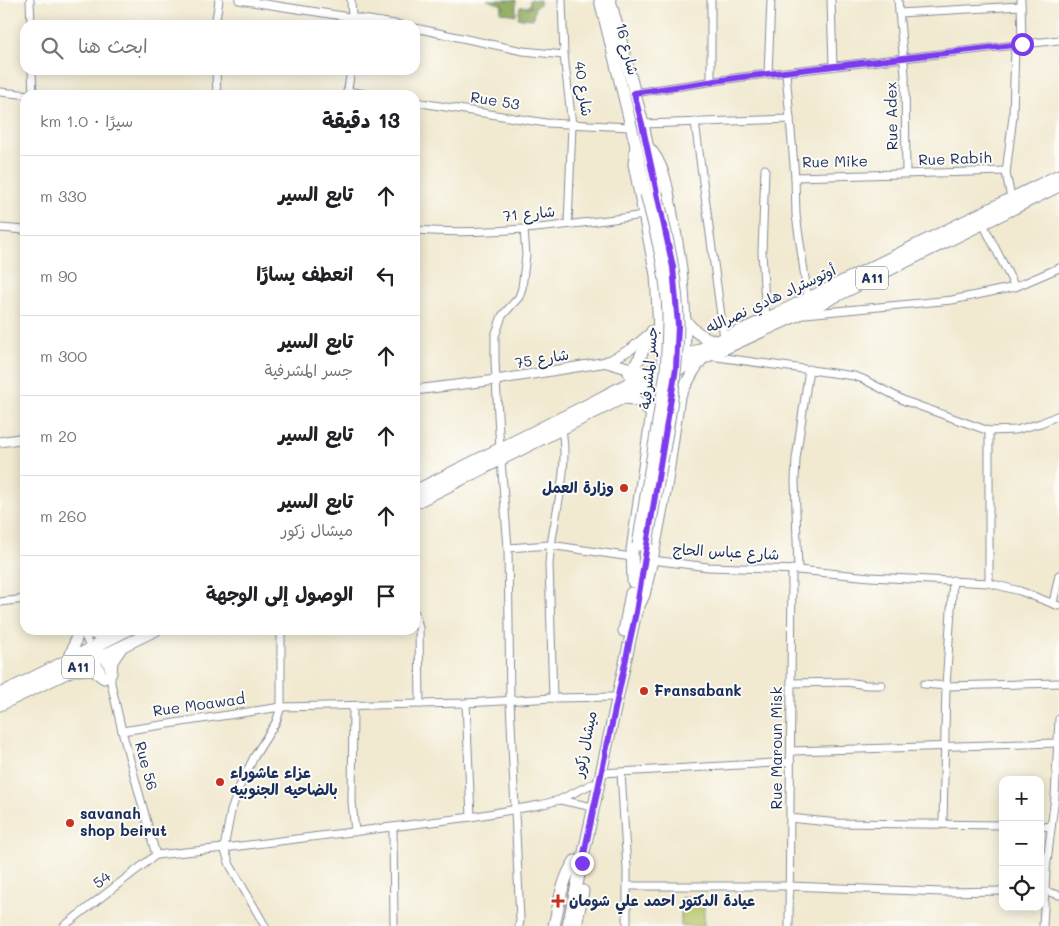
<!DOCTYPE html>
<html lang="ar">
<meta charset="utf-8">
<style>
body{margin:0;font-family:Mali,"Playpen Sans Arabic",sans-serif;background:#f6f6f6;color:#202124;direction:rtl}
.controls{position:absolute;right:15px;bottom:15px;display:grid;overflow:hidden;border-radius:10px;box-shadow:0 2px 12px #0003}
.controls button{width:45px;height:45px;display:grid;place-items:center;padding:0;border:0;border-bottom:1px solid #e0e0e0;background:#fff;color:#202124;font:25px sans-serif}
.stop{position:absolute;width:15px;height:15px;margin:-11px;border:4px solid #7c3aed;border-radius:50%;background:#fff}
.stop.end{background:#7c3aed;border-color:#fff;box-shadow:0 1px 5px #0008}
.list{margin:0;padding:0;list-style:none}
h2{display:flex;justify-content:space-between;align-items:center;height:65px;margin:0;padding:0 20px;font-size:21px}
h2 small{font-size:16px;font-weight:400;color:#757577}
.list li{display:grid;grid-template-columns:32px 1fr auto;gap:15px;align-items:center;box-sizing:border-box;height:80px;padding:0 20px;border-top:1px solid #e0e0e0}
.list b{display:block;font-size:19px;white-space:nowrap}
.list p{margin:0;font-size:16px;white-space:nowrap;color:#757577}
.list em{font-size:16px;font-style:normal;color:#757577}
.icon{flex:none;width:28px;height:28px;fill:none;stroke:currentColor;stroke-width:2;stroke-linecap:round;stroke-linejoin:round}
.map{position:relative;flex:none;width:1059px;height:926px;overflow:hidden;direction:ltr}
.search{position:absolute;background:#fff;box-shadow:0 2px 12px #0003;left:20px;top:20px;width:400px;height:55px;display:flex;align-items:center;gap:12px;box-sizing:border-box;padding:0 18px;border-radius:15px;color:#757577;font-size:19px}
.panel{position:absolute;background:#fff;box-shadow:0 2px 12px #0003;left:20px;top:90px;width:400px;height:545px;border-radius:15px;direction:rtl}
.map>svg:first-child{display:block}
.forest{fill:url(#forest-firs);stroke:#546c5c}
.pitch{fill:#b3c264;stroke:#677861}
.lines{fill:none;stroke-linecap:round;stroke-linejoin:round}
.minor-casing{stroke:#868c97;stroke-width:9}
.tertiary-casing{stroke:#868c97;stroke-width:11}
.primary-casing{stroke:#868c97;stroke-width:13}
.trunk-casing{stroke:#868c97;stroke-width:13}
.minor{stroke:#fff;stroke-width:7}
.tertiary{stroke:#fff;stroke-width:9}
.primary{stroke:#fff;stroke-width:11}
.trunk{stroke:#fff;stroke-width:11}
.primary-bridge-casing{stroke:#868c97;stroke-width:13;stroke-linecap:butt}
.primary-bridge{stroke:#fff;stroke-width:11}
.route{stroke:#7c3aed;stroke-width:6}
.poi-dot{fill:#c8321e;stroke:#fdfcf7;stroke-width:2}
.labels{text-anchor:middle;stroke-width:4;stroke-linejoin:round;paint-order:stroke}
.shield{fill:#fdfcf7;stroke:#5f6c8c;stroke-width:1}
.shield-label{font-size:14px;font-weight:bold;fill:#1b2f5e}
.street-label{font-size:15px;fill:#1b2f5e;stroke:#fdfcf7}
.poi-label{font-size:15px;font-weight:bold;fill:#1b2f5e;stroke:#fdfcf7;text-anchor:start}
</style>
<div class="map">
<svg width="1059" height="926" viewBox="0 0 1059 926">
<defs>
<pattern id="forest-firs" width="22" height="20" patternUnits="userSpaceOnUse" patternTransform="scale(1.25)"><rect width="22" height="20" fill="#8ea85a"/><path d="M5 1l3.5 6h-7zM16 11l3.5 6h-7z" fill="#73894e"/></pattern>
</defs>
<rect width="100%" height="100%" fill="#fdfcf7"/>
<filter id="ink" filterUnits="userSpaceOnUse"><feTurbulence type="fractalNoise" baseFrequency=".02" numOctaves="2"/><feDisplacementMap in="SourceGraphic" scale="10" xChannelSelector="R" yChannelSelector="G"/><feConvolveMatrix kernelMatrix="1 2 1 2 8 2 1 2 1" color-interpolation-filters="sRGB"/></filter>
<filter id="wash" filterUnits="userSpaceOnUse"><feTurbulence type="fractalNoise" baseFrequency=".0096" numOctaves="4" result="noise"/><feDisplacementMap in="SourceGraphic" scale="20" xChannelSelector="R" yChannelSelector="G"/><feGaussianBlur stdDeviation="1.12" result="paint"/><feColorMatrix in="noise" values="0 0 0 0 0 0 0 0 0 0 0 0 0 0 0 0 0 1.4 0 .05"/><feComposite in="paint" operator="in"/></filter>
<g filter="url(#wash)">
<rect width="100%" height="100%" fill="#f1e9d0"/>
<g class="forest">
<path d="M 487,0 L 516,0 L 516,15 L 500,12 L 502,5 Z"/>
<path d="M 530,0 L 540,0 L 540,4 L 535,7 L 533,19 L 518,18 L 520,7 L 529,6 Z"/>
</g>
<rect class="pitch" x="681" y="898" width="23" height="28"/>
</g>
<g filter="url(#ink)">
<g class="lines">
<g class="minor-casing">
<g id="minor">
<path d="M 30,0 L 31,25"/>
<path d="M 239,0 L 401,25"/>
<path d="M 351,0 L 352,17"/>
<path d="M 562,0 L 564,55 L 572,125 L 568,224"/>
<path d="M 711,0 L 711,81"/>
<path d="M 831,0 L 833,67"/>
<path d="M 898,0 L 905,74 L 906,174"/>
<path d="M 1021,0 L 1022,44"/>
<path d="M 899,13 L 1021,6"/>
<path d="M 215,25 L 219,0"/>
<path d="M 358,25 L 359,18"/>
<path d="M 415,28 L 523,51 L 564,55"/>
<path d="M 32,70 L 33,95"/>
<path d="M 216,70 L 217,95"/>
<path d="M 786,73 L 795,177 L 796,215 L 808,299"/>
<path d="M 768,74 L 771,0"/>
<path d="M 347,91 L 371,95"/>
<path d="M 0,92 L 30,95"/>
<path d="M 634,93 L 742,77 L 1059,40"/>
<path d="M 347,95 L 351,70"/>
<path d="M 415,102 L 546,123 L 631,127"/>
<path d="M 695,122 L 724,338"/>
<path d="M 643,124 L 790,119"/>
<path d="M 765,169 L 762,252 L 766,319"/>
<path d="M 795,177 L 1006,171"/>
<path d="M 1011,198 L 1006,173 L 1013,116 L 1015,45"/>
<path d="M 983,224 L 1015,287"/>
<path d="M 0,228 L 25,230"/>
<path d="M 415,230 C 492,236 568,225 645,215"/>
<path d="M 805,314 L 952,300 L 1015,287 L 1059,268"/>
<path d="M 710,356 L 854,376 L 863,379 L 905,401 L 989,431 L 1016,430 L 1041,423 L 1059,415"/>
<path d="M 500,450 L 495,362 L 495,336 L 502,316 L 519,297 L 522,288 L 526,255 L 524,230"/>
<path d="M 501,460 L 508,548 L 510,701 L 520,920 L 519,926"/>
<path d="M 508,548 L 550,545 L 631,557"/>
<path d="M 652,560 L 708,567 L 798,570 L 870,577 L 989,583 L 1020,591 L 1059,606"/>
<path d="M 798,570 L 795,481 L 796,459 L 809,369"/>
<path d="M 989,583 L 989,431"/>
<path d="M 0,602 L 25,599"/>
<path d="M 1053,603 L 1059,575"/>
<path d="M 415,613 L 419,628 L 420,704"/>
<path d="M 82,630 L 103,674"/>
<path d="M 96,642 L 111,673 L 111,683 L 122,731 L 156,855"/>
<path d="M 791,683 L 847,682 L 866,685 L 882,685"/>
<path d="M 924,684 L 946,686 L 1059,683"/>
<path d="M 553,698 L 549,564 C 552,519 570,474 562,429"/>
<path d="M 466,703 L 471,817"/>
<path d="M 353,706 L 352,802 L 355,832"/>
<path d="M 122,731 L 281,707 L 466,703 L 553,698 L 617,697"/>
<path d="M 791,751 L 1057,743"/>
<path d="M 602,773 L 790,762"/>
<path d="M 621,773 L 627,869 L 627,926"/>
<path d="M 560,800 L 588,806"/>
<path d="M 790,818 L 838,823 L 1003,825"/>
<path d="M 943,824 L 946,686 L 953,580"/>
<path d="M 1040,826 L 1051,827"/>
<path d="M 393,828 L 394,926"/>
<path d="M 156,855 L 224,848 L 471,817 L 540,805 L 559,800 L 592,784"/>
<path d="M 628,886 L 789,886 L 942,892 L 1003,891"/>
<path d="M 1041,890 L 1059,895"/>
<path d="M 64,926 L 156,855"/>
<path d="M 265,926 L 230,865 L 224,848 L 231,811 L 239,788 L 254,757 L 276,722 L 281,707 L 281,630"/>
<path d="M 789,926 L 792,569"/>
<path d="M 1043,926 L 1046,870 L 1055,796 L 1059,719"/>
</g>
</g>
<g class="tertiary-casing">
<g id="tertiary">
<path d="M 415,390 L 496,380 L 607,362 L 631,349 L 649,334"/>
<path d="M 0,442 L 25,438"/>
</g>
</g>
<g class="primary-casing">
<g id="primary">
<path d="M 600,0 L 636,146 L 646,194"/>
<path d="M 610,0 L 643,124 L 657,193"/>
<path d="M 624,631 L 631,593"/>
<path d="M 554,926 C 559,904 562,879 575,861"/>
<path d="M 568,926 L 636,612 L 647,544"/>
<path d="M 576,926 L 583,891"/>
</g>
</g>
<g class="trunk-casing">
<g id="trunk">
<path d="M 636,146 L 634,164 L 656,275 L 660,349 C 661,357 664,363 671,367"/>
<path d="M 648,147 C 665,165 668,191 672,215 C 682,263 687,311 684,361"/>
<path d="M 685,320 C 693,331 703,338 716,341"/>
<path d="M 607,362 L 638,371 L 651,372"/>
<path d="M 629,373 L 639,359 L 652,331"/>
<path d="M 625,398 C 638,399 645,404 652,415"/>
<path d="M 415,491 L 589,404 L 650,372 L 766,319 L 1059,175"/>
<path d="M 415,503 L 680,369 L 800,314 L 1059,186"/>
<path d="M 633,582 L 632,550 L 657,378"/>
<path d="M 636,612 L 644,595 L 652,560 L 666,487 L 679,397 L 694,370 L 701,360"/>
<path d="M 91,633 L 114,636"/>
<path d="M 69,660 L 75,643 L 78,630"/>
<path d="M 78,670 L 92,669 L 104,678"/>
<path d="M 111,673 L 112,661 L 121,648"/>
<path d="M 0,694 L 128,630"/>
<path d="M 0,705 L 156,630"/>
</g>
</g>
<use href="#minor" class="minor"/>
<use href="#tertiary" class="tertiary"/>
<use href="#primary" class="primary"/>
<use href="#trunk" class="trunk"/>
<g class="primary-bridge-casing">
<g id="primary-bridge">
<path d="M 647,544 C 659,473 677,397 678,325 C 678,280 667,237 657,193"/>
<path d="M 638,545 L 666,372 C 667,353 668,334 668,315 C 667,274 656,233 646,194"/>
</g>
</g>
<use href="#primary-bridge" class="primary-bridge"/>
</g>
</g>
<g class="lines" filter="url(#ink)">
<path class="route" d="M 582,863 L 636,612 L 676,368 L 678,325 L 673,267 L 642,124 L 634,93 L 742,77 L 1022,44"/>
</g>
<g class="poi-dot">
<circle cx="624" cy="488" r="5"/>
<circle cx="644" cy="691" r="5"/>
<circle cx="220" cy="782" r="5"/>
<circle cx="70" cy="823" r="5"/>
<path d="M555.5 893.5h5v5h5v5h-5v5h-5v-5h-5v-5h5z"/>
</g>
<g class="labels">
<g class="shield">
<rect x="856" y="266.5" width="32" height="23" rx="4"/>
<rect x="62" y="655.5" width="32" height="23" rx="4"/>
</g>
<g class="shield-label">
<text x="872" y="283">A11</text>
<text x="78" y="672">A11</text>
</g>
<g class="street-label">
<text transform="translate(627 49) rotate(76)" y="5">شارع 16</text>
<text transform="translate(583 89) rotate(82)" y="5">شارع 40</text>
<text transform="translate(495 101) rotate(9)" y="5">Rue 53</text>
<text transform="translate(892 116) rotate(-91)" y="5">Rue Adex</text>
<text transform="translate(955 159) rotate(-2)" y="5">Rue Rabih</text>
<text transform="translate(835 162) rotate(-1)" y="5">Rue Mike</text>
<text transform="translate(529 214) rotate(-6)" y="5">شارع 71</text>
<text transform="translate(771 299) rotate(-25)" y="5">أوتوستراد هادي نصرالله</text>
<text transform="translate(542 359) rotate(-10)" y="5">شارع 75</text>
<text transform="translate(649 368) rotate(-85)" y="5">جسر المشرفية</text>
<text transform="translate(726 552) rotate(3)" y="5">شارع عباس الحاج</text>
<text transform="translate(199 705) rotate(-8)" y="5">Rue Moawad</text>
<text transform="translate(585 744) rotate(-78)" y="5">ميشال زكور</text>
<text transform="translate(777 748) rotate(-90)" y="5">Rue Maroun Misk</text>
<text transform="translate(146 766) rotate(75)" y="5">Rue 56</text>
<text transform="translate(102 880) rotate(-37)" y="5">54</text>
</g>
<g class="poi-label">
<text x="614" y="493" text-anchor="end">وزارة العمل</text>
<text x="654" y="696">Fransabank</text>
<text x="230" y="778">عزاء عاشوراء<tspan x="230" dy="17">بالضاحيه الجنوبيه</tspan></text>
<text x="80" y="819">savanah<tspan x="80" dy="17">shop beirut</tspan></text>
<text x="569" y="906">عيادة الدكتور احمد علي شومان</text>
</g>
</g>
</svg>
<div class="controls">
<button>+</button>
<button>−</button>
<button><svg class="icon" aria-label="locate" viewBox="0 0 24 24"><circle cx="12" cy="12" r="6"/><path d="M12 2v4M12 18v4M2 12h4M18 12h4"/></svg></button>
</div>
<div class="stop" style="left:1022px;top:44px"></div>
<div class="stop end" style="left:582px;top:863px"></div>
<div class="search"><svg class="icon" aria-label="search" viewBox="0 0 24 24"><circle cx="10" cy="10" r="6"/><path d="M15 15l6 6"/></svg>ابحث هنا</div>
<section class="panel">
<h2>13 دقيقة<small>سيرًا · 1.0 km</small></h2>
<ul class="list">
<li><svg class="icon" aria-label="ahead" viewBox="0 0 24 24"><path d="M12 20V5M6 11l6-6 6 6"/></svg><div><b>تابع السير</b></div><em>330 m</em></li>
<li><svg class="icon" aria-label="left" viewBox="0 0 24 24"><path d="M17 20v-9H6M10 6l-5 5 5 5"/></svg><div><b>انعطف يسارًا</b></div><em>90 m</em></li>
<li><svg class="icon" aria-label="ahead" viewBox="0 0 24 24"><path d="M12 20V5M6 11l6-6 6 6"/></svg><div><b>تابع السير</b><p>جسر المشرفية</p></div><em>300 m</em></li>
<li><svg class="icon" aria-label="ahead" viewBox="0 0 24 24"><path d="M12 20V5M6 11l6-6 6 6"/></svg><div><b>تابع السير</b></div><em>20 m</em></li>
<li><svg class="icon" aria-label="ahead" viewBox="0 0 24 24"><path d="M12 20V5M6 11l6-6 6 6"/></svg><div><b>تابع السير</b><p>ميشال زكور</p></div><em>260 m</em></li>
<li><svg class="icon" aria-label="arrive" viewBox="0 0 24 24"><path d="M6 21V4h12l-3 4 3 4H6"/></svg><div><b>الوصول إلى الوجهة</b></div></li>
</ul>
</section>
</div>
